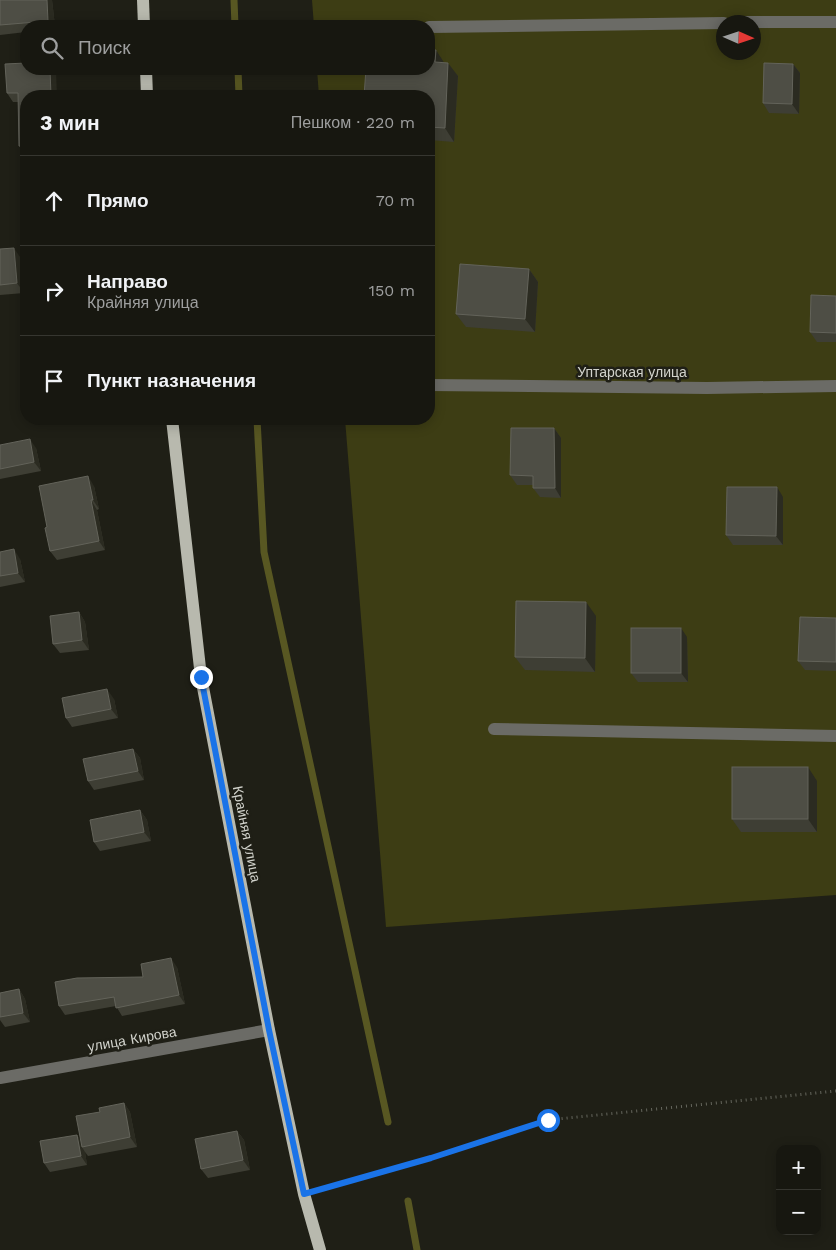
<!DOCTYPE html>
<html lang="ru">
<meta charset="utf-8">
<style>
body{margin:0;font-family:"Work Sans",sans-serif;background:#202019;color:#f1f3f6}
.controls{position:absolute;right:15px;bottom:15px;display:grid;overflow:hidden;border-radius:10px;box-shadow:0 2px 12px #0003}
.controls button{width:45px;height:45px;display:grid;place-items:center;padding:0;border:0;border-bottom:1px solid #363630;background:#171710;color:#f1f3f6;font:25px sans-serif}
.compass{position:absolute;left:716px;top:15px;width:45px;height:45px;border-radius:50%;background:#171710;box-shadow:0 2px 12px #0003;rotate:93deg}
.stop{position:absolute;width:15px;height:15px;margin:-11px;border:4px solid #1a73e8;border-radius:50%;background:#fff}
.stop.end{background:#1a73e8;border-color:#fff;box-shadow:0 1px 5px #0008}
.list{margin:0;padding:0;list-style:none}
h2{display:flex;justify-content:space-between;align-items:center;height:65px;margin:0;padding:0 20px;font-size:21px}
h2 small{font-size:16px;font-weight:400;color:#9e9f9f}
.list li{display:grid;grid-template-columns:32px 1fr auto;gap:15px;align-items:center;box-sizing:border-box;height:90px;padding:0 20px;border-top:1px solid #363630}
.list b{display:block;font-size:19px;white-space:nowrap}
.list p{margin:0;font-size:16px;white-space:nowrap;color:#9e9f9f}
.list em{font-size:16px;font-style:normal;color:#9e9f9f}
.icon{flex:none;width:28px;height:28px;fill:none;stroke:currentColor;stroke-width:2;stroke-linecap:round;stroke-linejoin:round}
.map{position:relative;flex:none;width:836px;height:1250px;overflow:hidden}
.search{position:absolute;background:#171710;box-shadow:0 2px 12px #0003;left:20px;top:20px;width:415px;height:55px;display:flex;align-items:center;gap:12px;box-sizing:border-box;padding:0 18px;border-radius:20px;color:#9e9f9f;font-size:19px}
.panel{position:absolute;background:#171710;box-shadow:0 2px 12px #0003;left:20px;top:90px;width:415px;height:335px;border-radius:20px}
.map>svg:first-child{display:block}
.grass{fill:#3d3d14;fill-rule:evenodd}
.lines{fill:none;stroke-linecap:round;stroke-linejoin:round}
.stream{stroke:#585722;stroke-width:7}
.path{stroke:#65665d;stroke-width:3;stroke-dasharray:1 4;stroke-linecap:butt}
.minor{stroke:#6b6b66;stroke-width:12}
.major{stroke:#b8b9ae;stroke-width:12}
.wall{fill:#3e3e34}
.shaded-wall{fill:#2b2b21}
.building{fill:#4e4e45;stroke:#63635a}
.route{stroke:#1a73e8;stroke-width:6}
.labels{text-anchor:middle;stroke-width:5;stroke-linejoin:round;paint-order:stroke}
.street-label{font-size:14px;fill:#d2d3cc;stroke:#1f1f16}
</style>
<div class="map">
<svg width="836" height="1250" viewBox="0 0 836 1250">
<rect width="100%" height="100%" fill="#1f1f16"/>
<path class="grass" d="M 312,0 L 836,0 L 836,895 L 386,927 L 345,419 L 429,419 L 429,96 L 319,96 L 317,69 L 429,69 L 429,26 L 314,26 ZM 724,22 L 754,22 L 754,52 L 724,52 Z"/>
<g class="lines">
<g class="stream">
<path d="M 234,0 L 235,26"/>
<path d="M 238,69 L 239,96"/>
<path d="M 257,419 L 264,552 L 388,1122"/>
<path d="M 408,1201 L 417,1250"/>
</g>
<path class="path" d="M 322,1189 L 431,1158 L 548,1120 L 836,1091"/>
<g class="minor">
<path d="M 743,22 L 836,22"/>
<path d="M 429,27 L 724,23"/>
<path d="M 429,385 L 707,388 L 836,386"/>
<path d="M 494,729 L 836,736"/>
<path d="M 0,1078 L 269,1030"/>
</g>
<g class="major">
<path d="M 143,0 L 144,26"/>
<path d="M 146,69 L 147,96"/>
<path d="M 172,419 L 201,677 L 269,1030 L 304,1194 L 320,1250"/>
</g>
</g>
<g class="wall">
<path d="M 0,0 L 52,0 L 55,26 L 26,26 L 26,32 L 0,35 Z"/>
<path d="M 445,63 L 458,76 L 454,142 L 429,140 L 429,96 Z"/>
<path d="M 793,64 L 800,73 L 799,114 L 769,113 L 763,103 Z"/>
<path d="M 56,71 L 26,155 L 19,146 L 18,102 L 13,102 L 7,93 Z"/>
<path d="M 0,249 L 20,257 L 24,293 L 0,295 Z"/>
<path d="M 529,269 L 538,282 L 535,332 L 466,327 L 456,314 Z"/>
<path d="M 836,296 L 836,342 L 817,342 L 810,332 Z"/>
<path d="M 32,419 L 51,419 L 34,422 Z"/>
<path d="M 554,428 L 561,438 L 561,498 L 540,497 L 533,488 L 533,485 L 517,485 L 510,475 Z"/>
<path d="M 0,445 L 36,448 L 41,471 L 0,479 Z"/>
<path d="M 94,486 L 99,509 L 97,510 L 105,550 L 57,560 L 50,551 L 47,527 Z"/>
<path d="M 783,497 L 783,545 L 733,545 L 726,535 Z"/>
<path d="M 0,552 L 20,559 L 25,582 L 0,587 Z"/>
<path d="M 79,612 L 85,622 L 89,650 L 60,653 L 53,644 Z"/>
<path d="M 596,616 L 595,672 L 525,670 L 515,657 Z"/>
<path d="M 836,618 L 836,671 L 805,670 L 798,661 Z"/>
<path d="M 687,637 L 688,682 L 638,682 L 631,673 Z"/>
<path d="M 114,699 L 118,718 L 72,727 L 66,718 Z"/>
<path d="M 133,749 L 140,758 L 144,780 L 94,790 L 88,781 Z"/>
<path d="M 817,781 L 817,832 L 741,832 L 732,819 Z"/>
<path d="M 140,810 L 147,820 L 151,841 L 100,851 L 94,842 Z"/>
<path d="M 177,967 L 185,1004 L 122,1016 L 116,1006 L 65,1015 L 59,1006 Z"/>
<path d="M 19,989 L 25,999 L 30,1022 L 5,1027 L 0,1020 L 0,993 Z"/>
<path d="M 124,1103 L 130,1112 L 137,1147 L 88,1156 L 85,1152 L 87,1165 L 50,1172 L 44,1163 L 77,1135 L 80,1140 L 100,1112 Z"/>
<path d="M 237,1131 L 244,1140 L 250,1170 L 208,1178 L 201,1169 Z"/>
</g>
<g class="shaded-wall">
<path d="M 47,0 L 52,0 L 55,26 L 52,26 L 48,21 Z"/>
<path d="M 436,50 L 445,64 L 435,62 Z"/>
<path d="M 448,63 L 458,76 L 454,142 L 445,128 Z"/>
<path d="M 793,64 L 800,73 L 799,114 L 792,104 Z"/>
<path d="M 50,69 L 54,69 L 56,71 L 57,96 L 51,96 Z"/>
<path d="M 14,248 L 20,257 L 24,293 L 17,283 Z"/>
<path d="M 529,269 L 538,282 L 535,332 L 525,319 Z"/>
<path d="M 554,428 L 561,438 L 561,498 L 555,488 Z"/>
<path d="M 30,439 L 36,448 L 41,471 L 34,462 Z"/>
<path d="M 88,476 L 94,486 L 99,509 L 93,500 Z"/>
<path d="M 777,487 L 783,497 L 783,545 L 776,536 Z"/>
<path d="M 91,500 L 97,510 L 105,550 L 99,541 Z"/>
<path d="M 14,549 L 20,559 L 25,582 L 18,573 Z"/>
<path d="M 586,602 L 596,616 L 595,672 L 585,658 Z"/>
<path d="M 79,612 L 85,622 L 89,650 L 82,640 Z"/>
<path d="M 681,628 L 687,637 L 688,682 L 681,673 Z"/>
<path d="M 107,689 L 114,699 L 118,718 L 111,709 Z"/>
<path d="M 133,749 L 140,758 L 144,780 L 138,771 Z"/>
<path d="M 808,767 L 817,781 L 817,832 L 808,819 Z"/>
<path d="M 140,810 L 147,820 L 151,841 L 144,832 Z"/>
<path d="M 171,958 L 177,967 L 185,1004 L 179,995 Z"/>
<path d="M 19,989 L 25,999 L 30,1022 L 23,1013 Z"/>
<path d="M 124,1103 L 130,1112 L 137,1147 L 130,1137 Z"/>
<path d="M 237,1131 L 244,1140 L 250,1170 L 243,1160 Z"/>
<path d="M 77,1135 L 83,1144 L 82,1147 L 85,1152 L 87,1165 L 81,1156 Z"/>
</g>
<g class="building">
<path d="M 0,0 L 47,0 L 48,21 L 0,25 Z"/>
<path d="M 368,24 L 400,26 L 368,26 Z"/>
<path d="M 429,50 L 436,50 L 435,62 L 448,63 L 445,128 L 429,127 L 429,96 L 364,96 L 366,69 L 429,69 Z"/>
<path d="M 26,63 L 26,69 L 50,69 L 51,96 L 26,96 L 26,162 L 25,146 L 19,146 L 18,93 L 7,93 L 5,64 Z"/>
<path d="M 764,63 L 793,64 L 792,104 L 763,103 Z"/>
<path d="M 14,248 L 17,283 L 0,285 L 0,249 Z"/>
<path d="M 460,264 L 529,269 L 525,319 L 456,314 Z"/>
<path d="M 811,295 L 836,296 L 836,333 L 810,332 Z"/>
<path d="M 24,338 L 26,338 L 26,347 Z"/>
<path d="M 26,393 L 26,405 L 24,394 Z"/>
<path d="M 511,428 L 554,428 L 555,488 L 533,488 L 533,476 L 510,475 Z"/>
<path d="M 30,439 L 34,462 L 0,469 L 0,445 Z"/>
<path d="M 88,476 L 93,500 L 91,500 L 99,541 L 50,551 L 45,528 L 47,527 L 39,486 Z"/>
<path d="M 727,487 L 777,487 L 776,536 L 726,535 Z"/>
<path d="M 14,549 L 18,573 L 0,576 L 0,552 Z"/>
<path d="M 516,601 L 586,602 L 585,658 L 515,657 Z"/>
<path d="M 79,612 L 82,640 L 53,644 L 50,616 Z"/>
<path d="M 800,617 L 836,618 L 836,662 L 798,661 Z"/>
<rect x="631" y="628" width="50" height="45"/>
<path d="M 107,689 L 111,709 L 66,718 L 62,698 Z"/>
<path d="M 133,749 L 138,771 L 88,781 L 83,759 Z"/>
<rect x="732" y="767" width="76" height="52"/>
<path d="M 140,810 L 144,832 L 94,842 L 90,820 Z"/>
<path d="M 171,958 L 179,995 L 116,1008 L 114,997 L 59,1006 L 55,982 L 77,978 L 143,977 L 141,964 Z"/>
<path d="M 19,989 L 23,1013 L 0,1017 L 0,993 Z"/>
<path d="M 124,1103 L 130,1137 L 82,1147 L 76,1116 L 100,1112 L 99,1108 Z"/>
<path d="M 237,1131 L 243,1160 L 201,1169 L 195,1139 Z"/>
<path d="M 77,1135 L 81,1156 L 44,1163 L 40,1141 Z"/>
</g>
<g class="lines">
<path class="route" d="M 201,677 L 269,1030 L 304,1194 L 431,1158 L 548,1120"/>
</g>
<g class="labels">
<g class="street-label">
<text x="632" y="377">Уптарская улица</text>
<text transform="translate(247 834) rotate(79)" y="5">Крайняя улица</text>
<text transform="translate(132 1039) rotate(-10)" y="5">улица Кирова</text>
</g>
</g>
</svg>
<div class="controls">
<button>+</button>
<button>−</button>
</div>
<svg class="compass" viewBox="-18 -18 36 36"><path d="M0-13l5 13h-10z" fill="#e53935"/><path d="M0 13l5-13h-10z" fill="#9e9f9f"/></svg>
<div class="stop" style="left:548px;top:1120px"></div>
<div class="stop end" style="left:201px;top:677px"></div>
<div class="search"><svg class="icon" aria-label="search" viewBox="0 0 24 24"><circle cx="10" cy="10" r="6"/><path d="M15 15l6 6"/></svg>Поиск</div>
<section class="panel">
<h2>3 мин<small>Пешком · 220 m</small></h2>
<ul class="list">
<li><svg class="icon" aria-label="ahead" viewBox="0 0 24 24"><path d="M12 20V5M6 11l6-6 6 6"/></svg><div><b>Прямо</b></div><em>70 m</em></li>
<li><svg class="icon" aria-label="right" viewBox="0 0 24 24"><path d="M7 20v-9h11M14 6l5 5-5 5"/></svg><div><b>Направо</b><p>Крайняя улица</p></div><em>150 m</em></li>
<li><svg class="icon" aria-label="arrive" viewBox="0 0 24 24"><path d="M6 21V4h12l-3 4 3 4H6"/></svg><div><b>Пункт назначения</b></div></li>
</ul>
</section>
</div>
